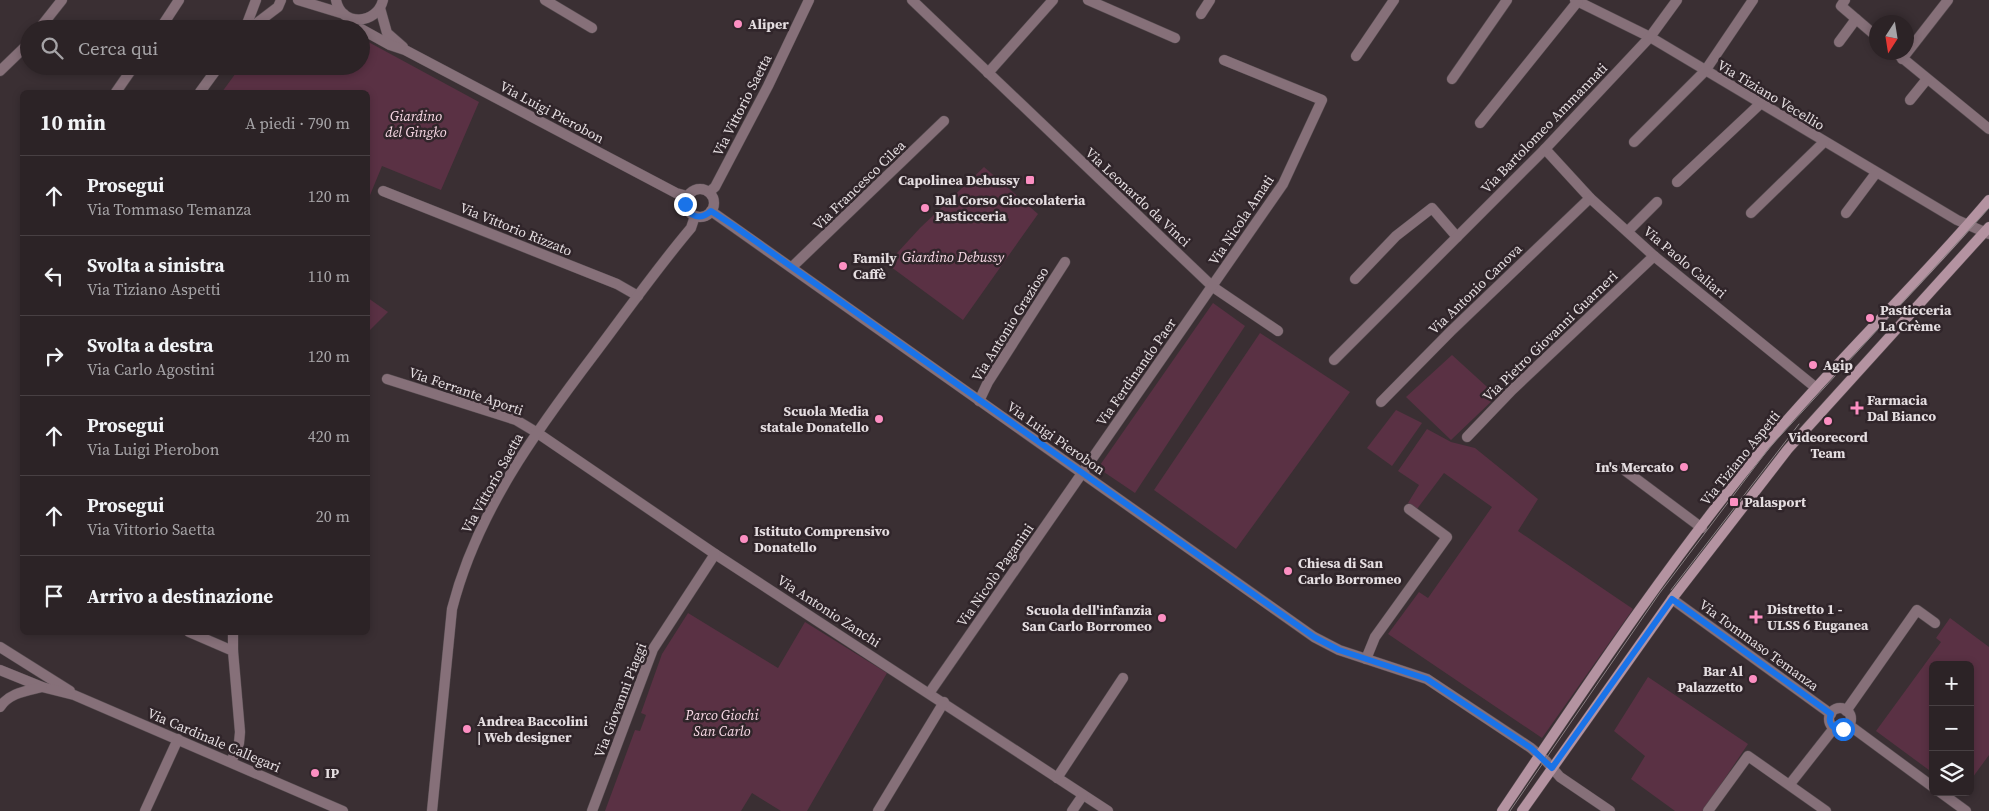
<!DOCTYPE html>
<html lang="it">
<meta charset="utf-8">
<style>
body{margin:0;font-family:"Source Serif 4",serif;background:#342b2e;color:#f1f3f6}
.controls{position:absolute;right:15px;bottom:15px;display:grid;overflow:hidden;border-radius:8px;box-shadow:0 2px 8px #0003}
.controls button{width:45px;height:45px;display:grid;place-items:center;padding:0;border:0;border-bottom:1px solid #484043;background:#2c2326;color:#f1f3f6;font:25px sans-serif}
.compass{position:absolute;left:1869px;top:15px;width:45px;height:45px;border-radius:50%;background:#2c2326;box-shadow:0 2px 8px #0003;rotate:192deg}
.stop{position:absolute;width:15px;height:15px;margin:-11px;border:4px solid #1a73e8;border-radius:50%;background:#fff}
.stop.end{background:#1a73e8;border-color:#fff;box-shadow:0 1px 5px #0008}
.list{margin:0;padding:0;list-style:none}
h2{display:flex;justify-content:space-between;align-items:center;height:65px;margin:0;padding:0 20px;font-size:21px}
h2 small{font-size:16px;font-weight:400;color:#a6a4a7}
.list li{display:grid;grid-template-columns:32px 1fr auto;gap:15px;align-items:center;box-sizing:border-box;height:80px;padding:0 20px;border-top:1px solid #484043}
.list b{display:block;font-size:19px;white-space:nowrap}
.list p{margin:0;font-size:16px;white-space:nowrap;color:#a6a4a7}
.list em{font-size:16px;font-style:normal;color:#a6a4a7}
.icon{flex:none;width:28px;height:28px;fill:none;stroke:currentColor;stroke-width:2;stroke-linecap:round;stroke-linejoin:round}
.map{position:relative;flex:none;width:1989px;height:811px;overflow:hidden}
.search{position:absolute;background:#2c2326;box-shadow:0 2px 8px #0003;left:20px;top:20px;width:350px;height:55px;display:flex;align-items:center;gap:12px;box-sizing:border-box;padding:0 18px;border-radius:28px;color:#a6a4a7;font-size:19px}
.panel{position:absolute;background:#2c2326;box-shadow:0 2px 8px #0003;left:20px;top:90px;width:350px;height:545px;border-radius:8px}
.map>svg:first-child{display:block}
.green{fill:#5a3144}
.lines{fill:none;stroke-linecap:round;stroke-linejoin:round}
.street-casing{stroke:#554b4f;stroke-width:11}
.secondary-casing{stroke:#554b4f;stroke-width:11}
.street{stroke:#867079;stroke-width:10}
.secondary{stroke:#b493a1;stroke-width:10}
.tram{stroke:#8a8184;stroke-width:1}
.route{stroke:#1a73e8;stroke-width:6}
.poi-dot{fill:#fc8fc2;stroke:#30252a;stroke-width:2}
.labels{text-anchor:middle;stroke-width:5;stroke-linejoin:round;paint-order:stroke}
.poi-label{font-size:14px;font-weight:bold;fill:#e5dee1;stroke:#30252a;text-anchor:start}
.street-label{font-size:14px;fill:#e5dee1;stroke:#30252a}
.park-label{font-size:14px;font-style:italic;fill:#f9dae6;stroke:#30252a}
</style>
<div class="map">
<svg width="1989" height="811" viewBox="0 0 1989 811">
<rect width="100%" height="100%" fill="#3a2f33"/>
<g class="green">
<path d="M 314,20 L 326,21 L 343,29 L 265,29 L 289,23 Z"/>
<path d="M 361,38 L 479,102 L 441,190 L 382,166 L 368,200 L 368,92 L 222,92 L 241,66 L 361,66 Z"/>
<path d="M 984,167 L 1038,214 L 963,320 L 887,264 L 920,228 Z"/>
<path d="M 368,298 L 388,312 L 368,332 Z"/>
<path d="M 1213,303 L 1245,326 L 1135,493 L 1098,468 Z"/>
<path d="M 1260,333 L 1350,392 L 1236,549 L 1154,490 Z"/>
<path d="M 1452,355 L 1497,396 L 1451,440 L 1406,397 Z"/>
<path d="M 1396,410 L 1422,423 L 1392,466 L 1367,448 Z"/>
<path d="M 1427,429 L 1451,442 L 1475,448 L 1538,499 L 1518,531 L 1633,609 L 1542,738 L 1388,634 L 1419,592 L 1428,598 L 1492,507 L 1444,473 L 1417,509 L 1408,503 L 1419,485 L 1398,471 Z"/>
<path d="M 688,613 L 778,668 L 805,622 L 887,673 L 807,811 L 781,811 L 752,793 L 741,811 L 605,811 L 635,730 L 640,731 L 646,715 L 641,713 L 662,654 Z"/>
<path d="M 1950,618 L 1989,647 L 1989,755 L 1970,781 L 1970,665 L 1933,665 L 1933,773 L 1876,731 L 1941,642 L 1936,638 Z"/>
<path d="M 1648,677 L 1748,744 L 1703,811 L 1675,811 L 1631,779 L 1645,756 L 1614,731 Z"/>
</g>
<g class="lines">
<g class="street-casing">
<g id="street">
<path d="M 298,0 L 344,14"/>
<path d="M 336,0 C 341,27 377,25 383,0"/>
<path d="M 545,0 L 592,28"/>
<path d="M 912,0 L 1213,287 L 1278,331"/>
<path d="M 1088,0 L 1175,38"/>
<path d="M 1575,0 L 1650,37 L 1957,220 L 1989,234"/>
<path d="M 1845,0 L 1841,6 L 1876,36"/>
<path d="M 380,8 L 387,33 L 403,47"/>
<path d="M 1201,14 L 1210,0"/>
<path d="M 39,29 L 62,0"/>
<path d="M 160,29 L 179,0"/>
<path d="M 245,29 L 256,0"/>
<path d="M 249,29 L 278,7 L 281,0"/>
<path d="M 361,29 L 390,45 L 405,50 L 676,193 L 687,196"/>
<path d="M 1839,42 L 1856,19"/>
<path d="M 1895,52 L 1989,129"/>
<path d="M 1356,56 L 1394,0"/>
<path d="M 1902,59 L 1948,0"/>
<path d="M 0,71 L 29,43"/>
<path d="M 988,73 L 1053,0"/>
<path d="M 1452,79 L 1507,0"/>
<path d="M 116,92 L 134,66"/>
<path d="M 200,92 L 219,66"/>
<path d="M 1910,100 L 1927,79"/>
<path d="M 1480,123 L 1578,1"/>
<path d="M 1634,142 L 1705,71 L 1753,0"/>
<path d="M 1545,149 L 1590,198 L 1654,256 L 1815,387"/>
<path d="M 1677,182 L 1760,104"/>
<circle cx="700" cy="203" r="14"/>
<path d="M 383,191 L 617,284 L 638,296"/>
<path d="M 709,192 L 715,187 L 768,86 L 809,0"/>
<path d="M 711,211 L 1314,637 L 1339,650 L 1427,679 L 1531,748 L 1546,761 L 1560,777 L 1610,811"/>
<path d="M 1751,213 L 1824,142"/>
<path d="M 1846,213 L 1876,173"/>
<path d="M 1628,231 L 1657,202"/>
<path d="M 792,267 L 944,121"/>
<path d="M 1355,279 L 1396,236 L 1432,208 L 1457,237"/>
<path d="M 1334,360 L 1545,149 L 1650,37 L 1677,0"/>
<path d="M 387,379 L 516,420 L 536,432 L 715,554 L 1108,811"/>
<path d="M 979,401 L 988,382 L 1065,262"/>
<path d="M 1381,402 L 1451,331 L 1590,198"/>
<path d="M 1467,437 L 1512,390 L 1654,256"/>
<path d="M 1623,469 L 1702,528"/>
<path d="M 1672,599 L 1831,714"/>
<path d="M 189,632 L 233,651 L 240,732 L 239,743 L 231,762"/>
<path d="M 0,647 L 70,691"/>
<path d="M 233,651 L 233,632"/>
<path d="M 1366,659 L 1375,637 L 1447,537 L 1409,509"/>
<path d="M 0,670 L 42,687 L 74,695 L 343,811"/>
<path d="M 930,692 L 1283,184 L 1322,100 L 1224,60"/>
<path d="M 0,707 C 9,693 26,691 42,687"/>
<circle cx="1840" cy="719" r="11"/>
<path d="M 1846,711 L 1917,610 L 1935,623"/>
<path d="M 1849,725 L 1933,787"/>
<path d="M 1057,778 L 1123,678"/>
<path d="M 1790,784 L 1834,728"/>
<path d="M 1940,792 L 1966,811"/>
<path d="M 145,811 L 178,739"/>
<path d="M 432,811 L 452,609 C 477,511 536,431 596,352 C 627,311 657,268 691,228 L 695,216"/>
<path d="M 592,811 L 653,649 L 715,554"/>
<path d="M 878,811 L 944,702"/>
<path d="M 1072,811 L 1083,795"/>
<path d="M 1708,811 L 1748,756 L 1826,811"/>
</g>
</g>
<g class="secondary-casing">
<g id="secondary">
<path d="M 1502,811 C 1587,685 1672,557 1769,441 C 1839,358 1919,283 1989,200"/>
<path d="M 1522,811 L 1675,595 L 1788,449 L 1989,227"/>
</g>
</g>
<use href="#street" class="street"/>
<use href="#secondary" class="secondary"/>
<g class="tram">
<path d="M 1671,590 L 1799,424"/>
<path d="M 1510,811 L 1659,594 L 1769,448 L 1989,208"/>
</g>
</g>
<g class="lines">
<path class="route" d="M 685,204 C 689,218 701,220 711,211 L 734,226 L 1314,637 L 1339,650 L 1427,679 L 1531,748 L 1552,768 L 1672,599 L 1831,714 C 1827,723 1833,730 1843,729"/>
</g>
<g class="poi-dot">
<circle cx="738" cy="24" r="5"/>
<rect x="1025" y="175" width="10" height="10" rx="2.5"/>
<circle cx="925" cy="208" r="5"/>
<circle cx="843" cy="266" r="5"/>
<circle cx="1870" cy="318" r="5"/>
<circle cx="1813" cy="365" r="5"/>
<path d="M1854.5 400.5h5v5h5v5h-5v5h-5v-5h-5v-5h5z"/>
<circle cx="879" cy="419" r="5"/>
<circle cx="1828" cy="421" r="5"/>
<circle cx="1684" cy="467" r="5"/>
<rect x="1729" y="497" width="10" height="10" rx="2.5"/>
<circle cx="744" cy="539" r="5"/>
<circle cx="1288" cy="571" r="5"/>
<path d="M1753.5 609.5h5v5h5v5h-5v5h-5v-5h-5v-5h5z"/>
<circle cx="1162" cy="618" r="5"/>
<circle cx="1753" cy="679" r="5"/>
<circle cx="467" cy="729" r="5"/>
<circle cx="315" cy="773" r="5"/>
</g>
<g class="labels">
<g class="poi-label">
<text x="748" y="29">Aliper</text>
<text x="1020" y="185" text-anchor="end">Capolinea Debussy</text>
<text x="935" y="205">Dal Corso Cioccolateria<tspan x="935" dy="16">Pasticceria</tspan></text>
<text x="853" y="263">Family<tspan x="853" dy="16">Caffè</tspan></text>
<text x="1880" y="315">Pasticceria<tspan x="1880" dy="16">La Crème</tspan></text>
<text x="1823" y="370">Agip</text>
<text x="1867" y="405">Farmacia<tspan x="1867" dy="16">Dal Bianco</tspan></text>
<text x="869" y="416" text-anchor="end">Scuola Media<tspan x="869" dy="16">statale Donatello</tspan></text>
<text x="1828" y="442" text-anchor="middle">Videorecord<tspan x="1828" dy="16">Team</tspan></text>
<text x="1674" y="472" text-anchor="end">In's Mercato</text>
<text x="1744" y="507">Palasport</text>
<text x="754" y="536">Istituto Comprensivo<tspan x="754" dy="16">Donatello</tspan></text>
<text x="1298" y="568">Chiesa di San<tspan x="1298" dy="16">Carlo Borromeo</tspan></text>
<text x="1767" y="614">Distretto 1 -<tspan x="1767" dy="16">ULSS 6 Euganea</tspan></text>
<text x="1152" y="615" text-anchor="end">Scuola dell'infanzia<tspan x="1152" dy="16">San Carlo Borromeo</tspan></text>
<text x="1743" y="676" text-anchor="end">Bar Al<tspan x="1743" dy="16">Palazzetto</tspan></text>
<text x="477" y="726">Andrea Baccolini<tspan x="477" dy="16">| Web designer</tspan></text>
<text x="325" y="778">IP</text>
</g>
<g class="street-label">
<text transform="translate(1771 95) rotate(31)" y="5">Via Tiziano Vecellio</text>
<text transform="translate(742 105) rotate(-63)" y="5">Via Vittorio Saetta</text>
<text transform="translate(552 112) rotate(28)" y="5">Via Luigi Pierobon</text>
<text transform="translate(1544 128) rotate(-46)" y="5">Via Bartolomeo Ammannati</text>
<text transform="translate(859 185) rotate(-44)" y="5">Via Francesco Cilea</text>
<text transform="translate(1138 197) rotate(43)" y="5">Via Leonardo da Vinci</text>
<text transform="translate(1241 220) rotate(-56)" y="5">Via Nicola Amati</text>
<text transform="translate(516 229) rotate(22)" y="5">Via Vittorio Rizzato</text>
<text transform="translate(1685 262) rotate(40)" y="5">Via Paolo Caliari</text>
<text transform="translate(1475 289) rotate(-44)" y="5">Via Antonio Canova</text>
<text transform="translate(1010 324) rotate(-58)" y="5">Via Antonio Grazioso</text>
<text transform="translate(1550 336) rotate(-44)" y="5">Via Pietro Giovanni Guarneri</text>
<text transform="translate(1136 372) rotate(-55)" y="5">Via Ferdinando Paer</text>
<text transform="translate(466 391) rotate(19)" y="5">Via Ferrante Aporti</text>
<text transform="translate(1056 438) rotate(35)" y="5">Via Luigi Pierobon</text>
<text transform="translate(1740 458) rotate(-51)" y="5">Via Tiziano Aspetti</text>
<text transform="translate(492 483) rotate(-61)" y="5">Via Vittorio Saetta</text>
<text transform="translate(995 575) rotate(-55)" y="5">Via Nicolò Paganini</text>
<text transform="translate(829 611) rotate(33)" y="5">Via Antonio Zanchi</text>
<text transform="translate(1759 645) rotate(36)" y="5">Via Tommaso Temanza</text>
<text transform="translate(620 700) rotate(-69)" y="5">Via Giovanni Piaggi</text>
<text transform="translate(214 740) rotate(23)" y="5">Via Cardinale Callegari</text>
</g>
<g class="park-label">
<text x="416" y="121">Giardino<tspan x="416" dy="16">del Gingko</tspan></text>
<text x="953" y="262">Giardino Debussy</text>
<text x="722" y="720">Parco Giochi<tspan x="722" dy="16">San Carlo</tspan></text>
</g>
</g>
</svg>
<div class="controls">
<button>+</button>
<button>−</button>
<button><svg class="icon" aria-label="layers" viewBox="0 0 24 24"><path d="M12 4l9 5-9 5-9-5zM3 14l9 5 9-5"/></svg></button>
</div>
<svg class="compass" viewBox="-18 -18 36 36"><path d="M0-13l5 13h-10z" fill="#e53935"/><path d="M0 13l5-13h-10z" fill="#a6a4a7"/></svg>
<div class="stop" style="left:1843px;top:729px"></div>
<div class="stop end" style="left:685px;top:204px"></div>
<div class="search"><svg class="icon" aria-label="search" viewBox="0 0 24 24"><circle cx="10" cy="10" r="6"/><path d="M15 15l6 6"/></svg>Cerca qui</div>
<section class="panel">
<h2>10 min<small>A piedi · 790 m</small></h2>
<ul class="list">
<li><svg class="icon" aria-label="ahead" viewBox="0 0 24 24"><path d="M12 20V5M6 11l6-6 6 6"/></svg><div><b>Prosegui</b><p>Via Tommaso Temanza</p></div><em>120 m</em></li>
<li><svg class="icon" aria-label="left" viewBox="0 0 24 24"><path d="M17 20v-9H6M10 6l-5 5 5 5"/></svg><div><b>Svolta a sinistra</b><p>Via Tiziano Aspetti</p></div><em>110 m</em></li>
<li><svg class="icon" aria-label="right" viewBox="0 0 24 24"><path d="M7 20v-9h11M14 6l5 5-5 5"/></svg><div><b>Svolta a destra</b><p>Via Carlo Agostini</p></div><em>120 m</em></li>
<li><svg class="icon" aria-label="ahead" viewBox="0 0 24 24"><path d="M12 20V5M6 11l6-6 6 6"/></svg><div><b>Prosegui</b><p>Via Luigi Pierobon</p></div><em>420 m</em></li>
<li><svg class="icon" aria-label="ahead" viewBox="0 0 24 24"><path d="M12 20V5M6 11l6-6 6 6"/></svg><div><b>Prosegui</b><p>Via Vittorio Saetta</p></div><em>20 m</em></li>
<li><svg class="icon" aria-label="arrive" viewBox="0 0 24 24"><path d="M6 21V4h12l-3 4 3 4H6"/></svg><div><b>Arrivo a destinazione</b></div></li>
</ul>
</section>
</div>
